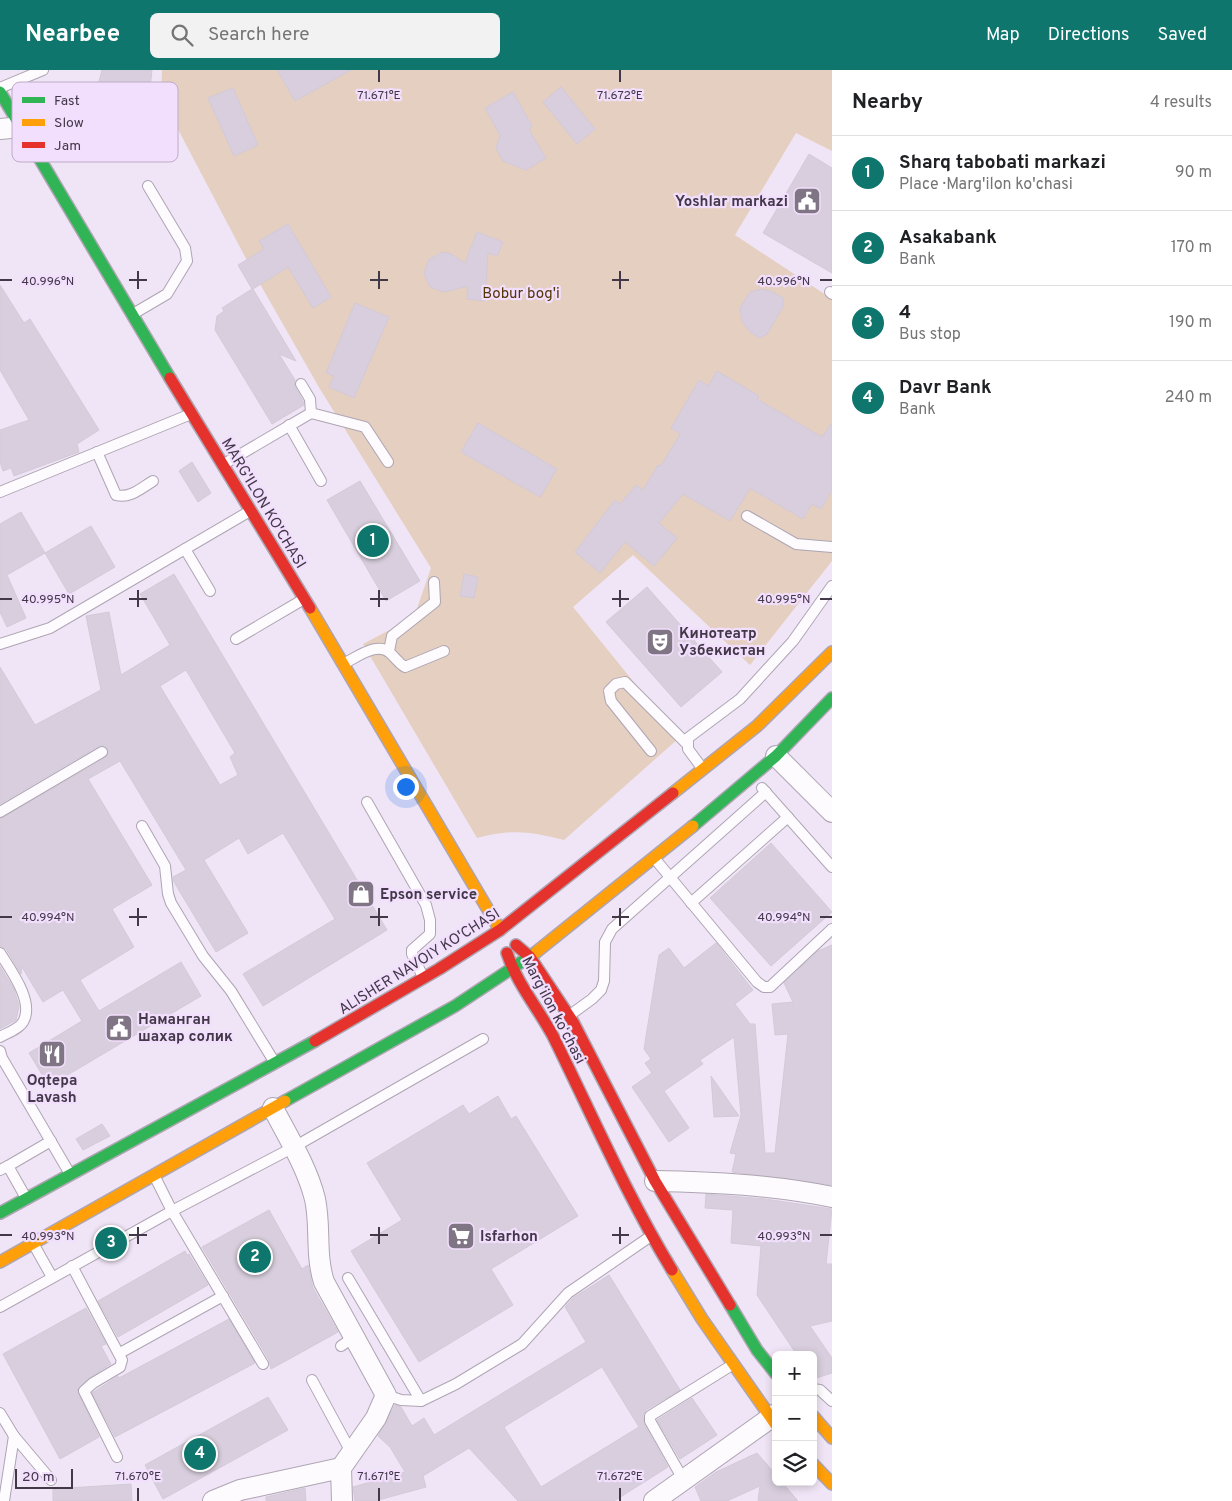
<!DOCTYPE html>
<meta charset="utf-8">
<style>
body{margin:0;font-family:Overpass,sans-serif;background:#f2f2f2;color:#202124}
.controls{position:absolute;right:15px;bottom:15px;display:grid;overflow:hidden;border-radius:8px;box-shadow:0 2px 8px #0003}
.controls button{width:45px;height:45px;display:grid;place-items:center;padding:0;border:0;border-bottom:1px solid #e0e0e0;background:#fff;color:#202124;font:25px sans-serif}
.scale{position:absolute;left:15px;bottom:12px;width:58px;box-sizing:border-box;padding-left:5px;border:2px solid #433848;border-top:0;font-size:14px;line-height:18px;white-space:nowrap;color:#433848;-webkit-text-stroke:4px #f2defd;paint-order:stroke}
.you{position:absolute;left:405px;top:716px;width:18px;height:18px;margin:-12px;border:4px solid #fff;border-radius:50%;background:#1a73e8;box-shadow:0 0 0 8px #1a73e833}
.badge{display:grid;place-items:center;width:32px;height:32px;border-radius:50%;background:#0f766e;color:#fff;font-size:16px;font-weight:700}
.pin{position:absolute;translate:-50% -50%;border:2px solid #fff;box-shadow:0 1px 5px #0006}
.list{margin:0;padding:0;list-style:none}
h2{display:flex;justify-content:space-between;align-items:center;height:65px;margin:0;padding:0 20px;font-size:21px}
h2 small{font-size:16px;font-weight:400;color:#757577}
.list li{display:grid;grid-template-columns:32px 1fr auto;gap:15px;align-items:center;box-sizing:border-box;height:75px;padding:0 20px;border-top:1px solid #e0e0e0}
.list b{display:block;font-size:19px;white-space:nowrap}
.list p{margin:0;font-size:16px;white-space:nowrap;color:#757577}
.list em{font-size:16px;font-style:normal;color:#757577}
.icon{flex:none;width:28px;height:28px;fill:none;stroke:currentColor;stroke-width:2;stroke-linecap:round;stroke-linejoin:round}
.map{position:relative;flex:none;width:832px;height:1431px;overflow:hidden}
header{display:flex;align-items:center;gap:30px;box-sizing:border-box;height:70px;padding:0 25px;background:#0f766e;color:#fff}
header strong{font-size:24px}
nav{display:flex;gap:28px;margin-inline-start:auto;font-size:18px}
.search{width:350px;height:45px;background:#f2f2f2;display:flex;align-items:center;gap:12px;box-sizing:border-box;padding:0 18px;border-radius:8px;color:#757577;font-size:19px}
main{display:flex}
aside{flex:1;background:#fff}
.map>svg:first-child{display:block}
.green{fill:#e4cfc1}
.building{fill:#d8cedd;stroke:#d3cad8;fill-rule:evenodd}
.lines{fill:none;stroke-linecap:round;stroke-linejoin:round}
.lane-casing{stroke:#aea5b3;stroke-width:12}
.street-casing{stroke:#aea5b3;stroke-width:22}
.fast-casing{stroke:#aea5b3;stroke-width:14}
.slow-casing{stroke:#aea5b3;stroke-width:14}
.jam-casing{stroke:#aea5b3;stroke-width:14}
.lane{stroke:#fdfbfe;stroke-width:10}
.street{stroke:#fdfbfe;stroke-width:20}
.fast{stroke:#30b455;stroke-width:11}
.slow{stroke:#ff9f0a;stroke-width:11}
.jam{stroke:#e5322d;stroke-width:11}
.ticks{fill:none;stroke:#433848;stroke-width:2}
.labels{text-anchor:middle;stroke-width:4.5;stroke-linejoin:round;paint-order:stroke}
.poi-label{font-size:15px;font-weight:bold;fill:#433848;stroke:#f2defd;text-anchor:start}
.park-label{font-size:15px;fill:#533605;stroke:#f2defd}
.street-label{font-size:15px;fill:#433848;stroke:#f2defd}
.key{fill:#f2defd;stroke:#beacc7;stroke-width:1}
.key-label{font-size:14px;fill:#433848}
.ticks-label{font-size:12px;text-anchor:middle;fill:#433848;stroke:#f2defd;stroke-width:4.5;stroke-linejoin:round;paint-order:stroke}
</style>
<header>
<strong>Nearbee</strong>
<div class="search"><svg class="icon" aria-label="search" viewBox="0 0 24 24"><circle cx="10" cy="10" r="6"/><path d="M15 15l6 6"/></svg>Search here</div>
<nav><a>Map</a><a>Directions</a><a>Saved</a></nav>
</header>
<main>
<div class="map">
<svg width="832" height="1431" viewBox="0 0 832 1431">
<rect width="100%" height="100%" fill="#f0e5f6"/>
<path class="green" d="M 162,0 L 832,0 L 832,81 L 796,63 L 735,165 L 832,229 L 832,491 L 750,595 L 633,485 L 573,537 L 679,668 L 564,770 C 529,761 513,759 477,768 L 363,574 L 414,547 L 431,498 L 320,319 L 252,200 L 161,27 Z"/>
<g class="building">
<path d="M 102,0 L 152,0 L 148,37 L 171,84 L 160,89 L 146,90 L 141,89 L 124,75 L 104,34 L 100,36 L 95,26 Z"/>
<path d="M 277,0 L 351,0 L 295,31 Z"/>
<path d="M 561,17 L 595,59 L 577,74 L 543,32 Z"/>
<path d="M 233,18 L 258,75 L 234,86 L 208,28 Z"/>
<path d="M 513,22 L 532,56 L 529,60 L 546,88 L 526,100 L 503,91 L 496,78 L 500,65 L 485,38 Z"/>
<path d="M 809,84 L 832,98 L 832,203 L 763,163 Z"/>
<path d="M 288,154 L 331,227 L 313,238 L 288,197 L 253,219 L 296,291 L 279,284 L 295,310 L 295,317 L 303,331 L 304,335 L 272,354 L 215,260 L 217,246 L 224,241 L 222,238 L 252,219 L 238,195 L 264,179 L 259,171 Z"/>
<path d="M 477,162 L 503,172 L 497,186 L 488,183 L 485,231 L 467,229 L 468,216 L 444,222 L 430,217 L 424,203 L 429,189 L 443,182 L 451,184 L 465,193 Z"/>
<path d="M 0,215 L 24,253 L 30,249 L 99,360 L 77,374 L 79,382 L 14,406 L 11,398 L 3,401 L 0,392 L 0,360 L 29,350 L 0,300 Z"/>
<path d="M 762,219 L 773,222 L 783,228 L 783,237 L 767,264 L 760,268 L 750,262 L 742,251 L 740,238 L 750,222 Z"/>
<path d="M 355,233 L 389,247 L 354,328 L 329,317 L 334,306 L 326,303 Z"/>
<path d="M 717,301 L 759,326 L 757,329 L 822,367 L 832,353 L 832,420 L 821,439 L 812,434 L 803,449 L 750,418 L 730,451 L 683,424 L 659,453 L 677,468 L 654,496 L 625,472 L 600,503 L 575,482 L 615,430 L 620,434 L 636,415 L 643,420 L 658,395 L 661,396 L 680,364 L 671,358 L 699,310 L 708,316 Z"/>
<path d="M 478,353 L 557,399 L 540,427 L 461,382 Z"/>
<path d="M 192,392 L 211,423 L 198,432 L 179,401 Z"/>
<path d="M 360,411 L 420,511 L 386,531 L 327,430 Z"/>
<path d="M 21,442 L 45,483 L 7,505 L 26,548 L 7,557 L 0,542 L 0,454 Z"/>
<path d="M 91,456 L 115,497 L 69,524 L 45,483 Z"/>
<path d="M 174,504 L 387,860 L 263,936 L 243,904 L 335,849 L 283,763 L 248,784 L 239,768 L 204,790 L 248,863 L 216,882 L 174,812 L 173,807 L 186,800 L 120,691 L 88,709 L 152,815 L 112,839 L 134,877 L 80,910 L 99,941 L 181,892 L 201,926 L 49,1016 L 29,983 L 82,951 L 63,920 L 43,932 L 22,897 L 21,904 L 6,879 L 0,876 L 0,749 L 105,688 L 109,681 L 105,676 L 99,676 L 0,734 L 0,597 L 35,655 L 101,620 L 86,546 L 109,542 L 121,605 L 170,575 L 140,524 ZM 186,600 L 235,683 L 230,687 L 238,705 L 220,715 L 160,616 Z"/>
<path d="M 464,504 L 478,507 L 474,528 L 460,526 Z"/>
<path d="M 647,517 L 722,602 L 681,637 L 606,552 Z"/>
<path d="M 771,773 L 832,842 L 771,896 L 710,828 Z"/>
<path d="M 716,873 L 753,920 L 735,934 L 750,954 L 755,954 L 765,1083 L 775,1083 L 788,964 L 775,965 L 772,934 L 793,932 L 784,913 L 818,881 L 832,875 L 832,1115 L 732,1102 L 736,1084 L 730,1083 L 741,1045 L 734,967 L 700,990 L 703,994 L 664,1021 L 689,1058 L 669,1072 L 632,1017 L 652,1003 L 645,993 L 651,989 L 644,979 L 659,885 L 669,878 L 684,898 Z"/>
<path d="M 0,896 L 14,919 L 19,936 L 16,950 L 0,959 Z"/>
<path d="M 711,1006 L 739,1046 L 714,1047 Z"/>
<path d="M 498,1026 L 511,1049 L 516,1046 L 578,1146 L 491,1199 L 513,1235 L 419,1292 L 351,1181 L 402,1150 L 367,1093 L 463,1035 L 469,1044 Z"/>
<path d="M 102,1054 L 110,1066 L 83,1080 L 76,1069 Z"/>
<path d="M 706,1124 L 765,1129 L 832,1139 L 826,1194 L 832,1194 L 832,1251 L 810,1256 L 832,1288 L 832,1303 L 813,1309 L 813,1285 L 797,1285 L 757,1225 L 761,1176 L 731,1173 L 733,1140 L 705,1138 Z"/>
<path d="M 269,1140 L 302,1199 L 308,1195 L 313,1218 L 338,1262 L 271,1299 L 269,1290 L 202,1177 Z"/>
<path d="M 185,1181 L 187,1185 L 189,1184 L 208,1215 L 118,1267 L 98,1231 Z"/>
<path d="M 609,1205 L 680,1320 L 646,1340 L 643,1346 L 644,1354 L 668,1397 L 614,1431 L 518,1431 L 469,1378 L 423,1406 L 426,1417 L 375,1431 L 355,1431 L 353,1417 L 405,1402 L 390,1377 L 378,1366 L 395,1335 L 401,1337 L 412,1356 L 424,1348 L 434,1365 L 586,1272 L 565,1237 L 573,1228 ZM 602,1297 L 639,1357 L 541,1417 L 504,1357 Z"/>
<path d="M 86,1238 L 106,1274 L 101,1276 L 111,1294 L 89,1308 L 77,1320 L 99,1367 L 60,1389 L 3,1284 Z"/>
<path d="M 229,1249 L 255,1293 L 115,1367 L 92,1323 L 118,1306 L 119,1308 Z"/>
<path d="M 268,1327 L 288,1360 L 163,1429 L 145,1395 Z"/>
<path d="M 692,1328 L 717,1365 L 680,1389 L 657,1350 Z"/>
<path d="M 757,1383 L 776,1405 L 776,1412 L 782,1412 L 798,1431 L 758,1431 L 760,1416 L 727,1431 L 701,1431 L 695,1417 L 716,1402 Z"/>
<path d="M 131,1414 L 132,1431 L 53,1431 L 53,1419 Z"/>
<path d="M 305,1418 L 306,1431 L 266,1431 L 266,1427 Z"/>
</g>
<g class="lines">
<g class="lane-casing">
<g id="lane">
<path d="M 0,18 L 43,0"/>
<path d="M 830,222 L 832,224"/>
<path d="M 133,244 L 167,224 L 187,191 L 185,178 L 148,116"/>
<path d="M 301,314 L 310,329 L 311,343"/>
<path d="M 289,355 L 321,411"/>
<path d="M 97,382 L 116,425 C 130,429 141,418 153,411"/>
<path d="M 224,394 L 311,343 L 365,357 L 388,392"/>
<path d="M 0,422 L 191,344"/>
<path d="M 747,446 L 796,474 L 832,477"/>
<path d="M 185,479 L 210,521"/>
<path d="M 236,569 L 304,529"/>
<path d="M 0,574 L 50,558 L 250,441"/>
<path d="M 389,581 L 392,566 L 435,532 L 434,512"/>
<path d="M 345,593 C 357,587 378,571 390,583 C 396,588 398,593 405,597 L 444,581"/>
<path d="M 651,681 L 611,631 L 609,621 L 616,614 L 625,612 L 687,674"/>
<path d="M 702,698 L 688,679 L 688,668 L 740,629 L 793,571 L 832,516"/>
<path d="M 762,718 L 832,797"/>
<path d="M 367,732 L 426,835 L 430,850 L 430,864 L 412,880 L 412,884 L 423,907"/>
<path d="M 0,742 L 102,682"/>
<path d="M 142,756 L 165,796 L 168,824 L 171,833 L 203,886 L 231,921 L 275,993"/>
<path d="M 655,789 L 757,912 L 764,917 L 770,917 L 832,859"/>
<path d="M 691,833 L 788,747"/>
<path d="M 0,883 C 10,899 35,932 23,952 C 19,959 7,963 0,967"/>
<path d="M 570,945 L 592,929 L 601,920 L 604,911 L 605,872 L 612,859 L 766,722"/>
<path d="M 0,981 L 2,988 L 70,1104"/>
<path d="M 8,1096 L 51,1071"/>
<path d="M 0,1100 L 8,1096 L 26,1128"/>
<path d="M 155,1107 L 172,1141 L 263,1294"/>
<path d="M 34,1175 L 52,1207"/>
<path d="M 72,1196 L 122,1290 L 120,1297 L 93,1313 L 84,1321 L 117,1387"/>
<path d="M 348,1208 L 421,1331"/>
<path d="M 0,1237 L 172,1141 L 294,1077 L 483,969"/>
<path d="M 341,1276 L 354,1267"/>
<path d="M 120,1283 L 223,1226"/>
<path d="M 312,1310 L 351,1382"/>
<path d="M 813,1319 L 820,1320 L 832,1331"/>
<path d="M 386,1325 L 401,1330 L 421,1331 L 456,1314 L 522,1274 L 568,1223 L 651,1166"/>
<path d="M 0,1343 L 14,1366 L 51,1410"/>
<path d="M 684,1411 L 650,1351 L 650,1346 L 732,1295"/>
<path d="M 4,1431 L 14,1366"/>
</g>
</g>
<g class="street-casing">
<g id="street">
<path d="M 0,59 L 21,57"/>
<path d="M 776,686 L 832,742"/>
<path d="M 273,1038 C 288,1067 307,1097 315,1129 C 321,1157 315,1184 324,1212 L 386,1325 L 376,1348 L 341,1398 L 342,1431"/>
<path d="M 655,1111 C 715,1112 773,1115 832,1127"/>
<path d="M 213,1431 L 240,1420 L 341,1398"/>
<path d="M 654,1431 L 776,1344"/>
</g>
</g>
<g class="fast-casing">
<g id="fast">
<path d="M 0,22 L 170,308"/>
<path d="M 693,756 L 776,686 L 832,628"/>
<path d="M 285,1031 L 455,936 L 535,883"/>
<path d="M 0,1143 L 315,971"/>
<path d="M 730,1235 L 757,1280 L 776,1304"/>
</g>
</g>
<g class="slow-casing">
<g id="slow">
<path d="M 310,538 L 500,860"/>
<path d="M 673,723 L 757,656 L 832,582"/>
<path d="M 535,883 L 693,756"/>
<path d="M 0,1192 L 285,1031"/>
<path d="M 672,1200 L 702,1249 L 776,1355"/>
<path d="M 813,1346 L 832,1368"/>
<path d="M 813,1394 L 832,1414"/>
</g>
</g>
<g class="jam-casing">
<g id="jam">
<path d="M 170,308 L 310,538"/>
<path d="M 516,875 L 530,887 L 573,952 L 655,1111 L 730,1235"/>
<path d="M 507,883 C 517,914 538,938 553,966 C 592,1045 627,1126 672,1200"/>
<path d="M 315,971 L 439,899 L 500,860 L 673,723"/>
</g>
</g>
<use href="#lane" class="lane"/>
<use href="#street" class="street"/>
<use href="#fast" class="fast"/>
<use href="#slow" class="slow"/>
<use href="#jam" class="jam"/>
</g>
<path class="ticks" d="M 379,0 L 379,12M 620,0 L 620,12M 138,201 L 138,219M 379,201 L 379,219M 620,201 L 620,219M 0,210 L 12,210M 129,210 L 147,210M 370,210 L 388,210M 612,210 L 629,210M 820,210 L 832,210M 138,520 L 138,537M 379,520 L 379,537M 620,520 L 620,537M 0,529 L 12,529M 129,529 L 147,529M 370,529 L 388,529M 612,529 L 629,529M 820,529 L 832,529M 138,838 L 138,856M 379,838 L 379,856M 620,838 L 620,856M 0,847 L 12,847M 129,847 L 147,847M 370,847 L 388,847M 612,847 L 629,847M 820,847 L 832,847M 138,1157 L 138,1174M 379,1157 L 379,1174M 620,1157 L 620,1174M 0,1165 L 12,1165M 129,1165 L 147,1165M 370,1165 L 388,1165M 612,1165 L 629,1165M 820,1165 L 832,1165M 138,1418 L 138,1431M 379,1418 L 379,1431M 620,1418 L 620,1431"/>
<defs>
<g id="civic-square" transform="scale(1.4375)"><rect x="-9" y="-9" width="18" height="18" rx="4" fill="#807585" stroke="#f2defd"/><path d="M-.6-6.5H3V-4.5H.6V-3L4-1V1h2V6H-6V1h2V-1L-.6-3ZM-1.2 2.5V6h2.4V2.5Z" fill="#fff"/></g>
<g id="theatre-square" transform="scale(1.4375)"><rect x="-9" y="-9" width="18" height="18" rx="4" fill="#807585" stroke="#f2defd"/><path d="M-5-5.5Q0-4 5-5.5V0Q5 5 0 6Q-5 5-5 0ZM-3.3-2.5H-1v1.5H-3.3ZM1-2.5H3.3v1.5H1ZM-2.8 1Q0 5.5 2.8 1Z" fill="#fff"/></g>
<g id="shop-square" transform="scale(1.4375)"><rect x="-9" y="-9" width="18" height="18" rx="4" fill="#807585" stroke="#f2defd"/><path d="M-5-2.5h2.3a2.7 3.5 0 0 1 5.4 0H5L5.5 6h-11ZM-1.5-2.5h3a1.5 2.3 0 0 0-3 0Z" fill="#fff"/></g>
<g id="restaurant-square" transform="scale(1.4375)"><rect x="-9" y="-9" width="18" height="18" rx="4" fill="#807585" stroke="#f2defd"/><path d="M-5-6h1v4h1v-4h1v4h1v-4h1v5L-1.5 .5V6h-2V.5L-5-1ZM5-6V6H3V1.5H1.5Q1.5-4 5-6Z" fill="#fff"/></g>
<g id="supermarket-square" transform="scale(1.4375)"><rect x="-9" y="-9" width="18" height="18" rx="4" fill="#807585" stroke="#f2defd"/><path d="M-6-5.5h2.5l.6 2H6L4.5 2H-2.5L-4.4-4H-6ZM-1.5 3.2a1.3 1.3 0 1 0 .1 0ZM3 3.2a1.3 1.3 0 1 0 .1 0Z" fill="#fff"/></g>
</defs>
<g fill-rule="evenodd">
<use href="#civic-square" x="807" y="131"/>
<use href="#theatre-square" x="660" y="572"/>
<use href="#shop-square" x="361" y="824"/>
<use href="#civic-square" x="119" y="958"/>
<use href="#restaurant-square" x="52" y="984"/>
<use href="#supermarket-square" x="461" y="1166"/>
</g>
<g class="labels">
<g class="poi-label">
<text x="788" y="136" text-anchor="end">Yoshlar markazi</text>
<text x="679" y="568">Кинотеатр<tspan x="679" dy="17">Узбекистан</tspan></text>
<text x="380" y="829">Epson service</text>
<text x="138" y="954">Наманган<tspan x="138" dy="17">шахар солик</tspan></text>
<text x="52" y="1015" text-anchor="middle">Oqtepa<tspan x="52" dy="17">Lavash</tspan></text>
<text x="480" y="1171">Isfarhon</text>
</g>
<g class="park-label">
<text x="521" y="228">Bobur bog'i</text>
</g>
<g class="street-label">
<text transform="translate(264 433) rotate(59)" y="5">MARG'ILON KO'CHASI</text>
<text transform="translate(419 891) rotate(-32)" y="5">ALISHER NAVOIY KO'CHASI</text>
<text transform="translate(554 940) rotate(62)" y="5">Margʻilon koʻchasi</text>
</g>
</g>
<rect x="12" y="12" width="166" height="80" rx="8" class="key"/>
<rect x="22" y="27" width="23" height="6" fill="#30b455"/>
<rect x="22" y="49" width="23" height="7" fill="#ff9f0a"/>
<rect x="22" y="72" width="23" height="6" fill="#e5322d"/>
<g class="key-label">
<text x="54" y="35">Fast</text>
<text x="54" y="57">Slow</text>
<text x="54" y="80">Jam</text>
</g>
<g class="ticks-label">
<text x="379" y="29">71.671°E</text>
<text x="620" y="29">71.672°E</text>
<text x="48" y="215">40.996°N</text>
<text x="784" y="215">40.996°N</text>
<text x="48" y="533">40.995°N</text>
<text x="784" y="533">40.995°N</text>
<text x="48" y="851">40.994°N</text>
<text x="784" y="851">40.994°N</text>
<text x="48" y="1170">40.993°N</text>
<text x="784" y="1170">40.993°N</text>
<text x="138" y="1410">71.670°E</text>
<text x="379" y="1410">71.671°E</text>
<text x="620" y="1410">71.672°E</text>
</g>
</svg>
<div class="controls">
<button>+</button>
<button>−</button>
<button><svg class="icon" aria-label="layers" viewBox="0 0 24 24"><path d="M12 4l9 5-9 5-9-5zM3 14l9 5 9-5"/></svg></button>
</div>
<div class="scale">20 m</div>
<div class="you"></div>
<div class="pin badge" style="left:373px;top:471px">1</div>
<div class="pin badge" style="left:255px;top:1187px">2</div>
<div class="pin badge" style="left:111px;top:1173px">3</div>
<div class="pin badge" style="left:200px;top:1384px">4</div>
</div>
<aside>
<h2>Nearby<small>4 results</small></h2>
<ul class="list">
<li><span class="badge">1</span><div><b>Sharq tabobati markazi</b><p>Place · Marg'ilon ko'chasi</p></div><em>90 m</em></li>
<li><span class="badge">2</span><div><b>Asakabank</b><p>Bank</p></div><em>170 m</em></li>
<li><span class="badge">3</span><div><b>4</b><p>Bus stop</p></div><em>190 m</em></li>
<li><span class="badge">4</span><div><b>Davr Bank</b><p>Bank</p></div><em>240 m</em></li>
</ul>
</aside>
</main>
